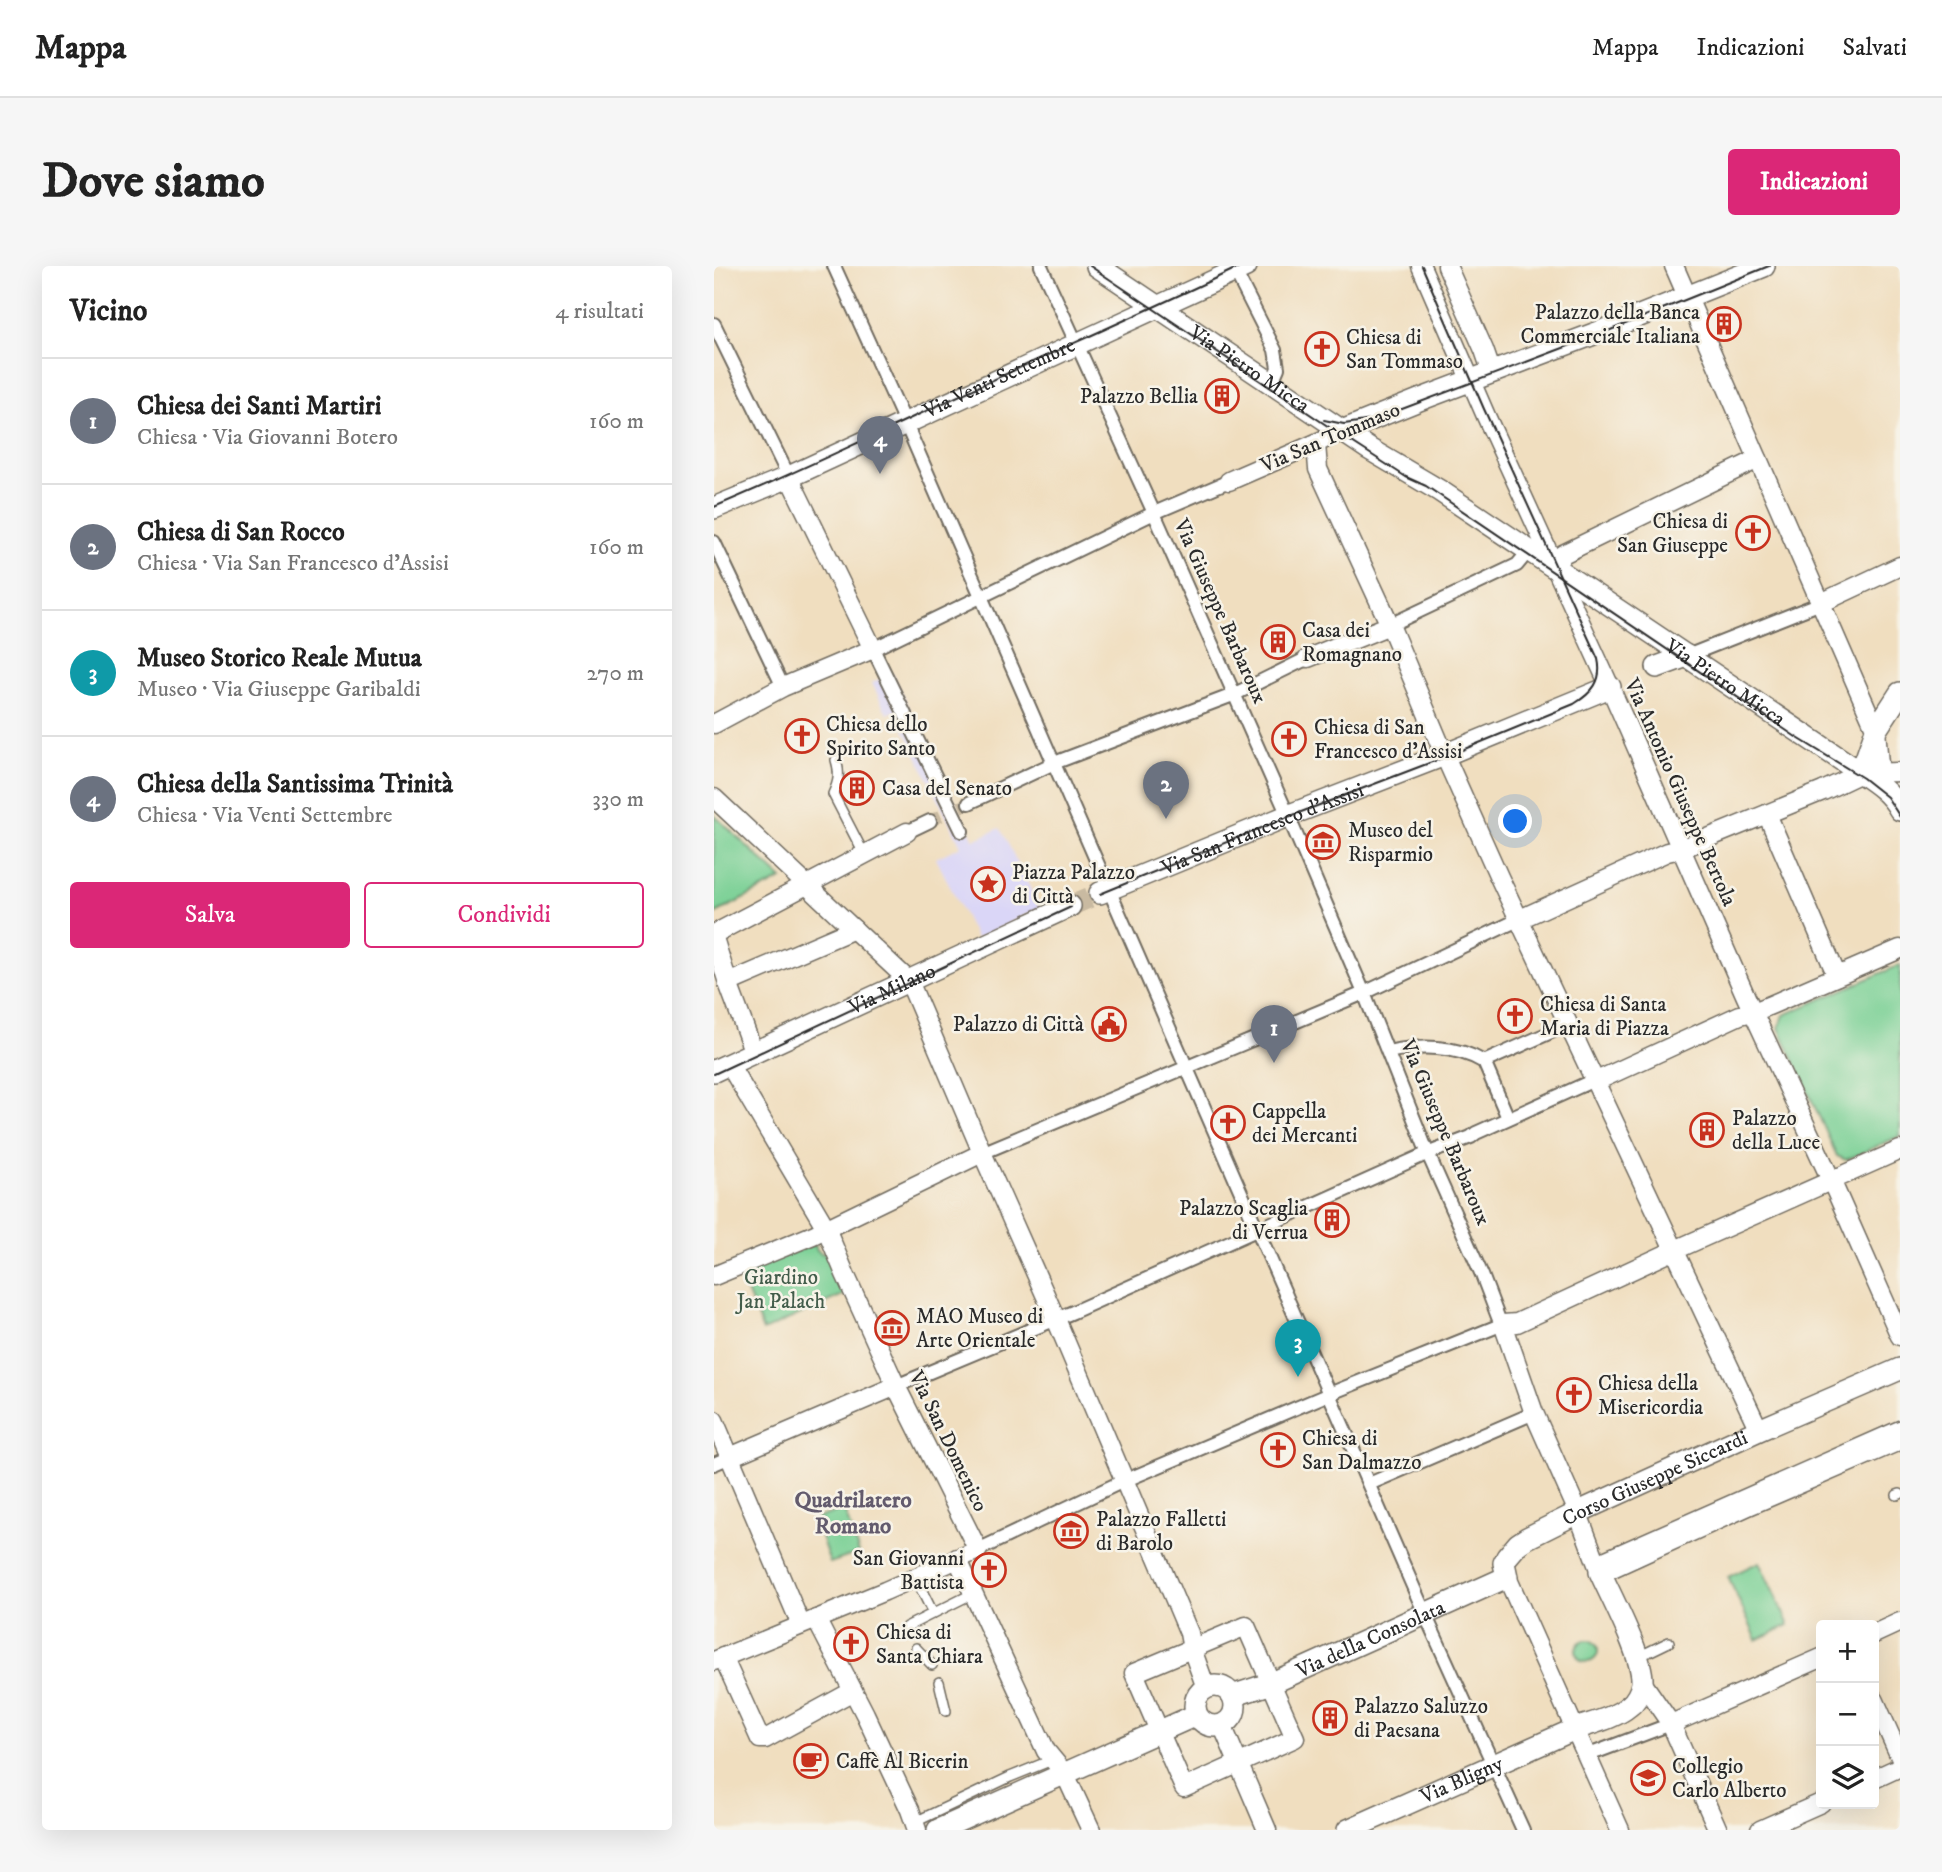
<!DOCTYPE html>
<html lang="it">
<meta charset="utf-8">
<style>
body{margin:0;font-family:"IM FELL DW Pica",serif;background:#f6f6f6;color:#222}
.controls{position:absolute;right:21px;bottom:21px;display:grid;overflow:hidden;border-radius:7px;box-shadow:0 7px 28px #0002}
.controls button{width:63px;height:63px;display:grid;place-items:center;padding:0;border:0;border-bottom:2px solid #e0e0e0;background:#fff;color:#222;font:35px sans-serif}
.you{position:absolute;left:802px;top:556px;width:24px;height:24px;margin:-18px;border:5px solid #fff;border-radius:50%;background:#1a73e8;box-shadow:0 0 0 10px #1a73e833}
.badge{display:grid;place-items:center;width:46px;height:46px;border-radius:50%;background:#db2777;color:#fff;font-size:23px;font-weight:700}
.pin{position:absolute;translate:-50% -58px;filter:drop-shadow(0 2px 4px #0008)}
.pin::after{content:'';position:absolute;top:37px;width:24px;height:21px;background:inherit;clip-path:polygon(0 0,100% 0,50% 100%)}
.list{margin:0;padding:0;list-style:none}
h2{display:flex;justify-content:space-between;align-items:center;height:91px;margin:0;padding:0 28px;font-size:30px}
h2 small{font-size:23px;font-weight:400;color:#767676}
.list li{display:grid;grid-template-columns:46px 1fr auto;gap:21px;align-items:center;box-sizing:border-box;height:126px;padding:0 28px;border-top:2px solid #e0e0e0}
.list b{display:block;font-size:26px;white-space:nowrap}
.list p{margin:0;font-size:23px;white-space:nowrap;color:#767676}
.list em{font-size:23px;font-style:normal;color:#767676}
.actions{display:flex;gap:14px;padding:21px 28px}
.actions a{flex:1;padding:16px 0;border:2px solid #db2777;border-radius:7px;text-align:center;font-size:24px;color:#db2777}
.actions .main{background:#db2777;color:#fff}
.icon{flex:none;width:38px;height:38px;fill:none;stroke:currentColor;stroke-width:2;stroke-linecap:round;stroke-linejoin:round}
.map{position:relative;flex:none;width:1186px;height:1564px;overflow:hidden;border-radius:7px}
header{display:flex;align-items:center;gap:42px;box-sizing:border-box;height:98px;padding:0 35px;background:#fff;border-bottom:2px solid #e0e0e0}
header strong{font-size:33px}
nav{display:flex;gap:38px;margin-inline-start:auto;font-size:24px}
.intro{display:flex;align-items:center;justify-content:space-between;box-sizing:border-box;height:168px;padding:0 42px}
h1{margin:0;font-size:49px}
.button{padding:18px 32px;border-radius:7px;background:#db2777;color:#fff;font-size:24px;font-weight:700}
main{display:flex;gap:42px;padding:0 42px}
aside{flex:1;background:#fff;border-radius:7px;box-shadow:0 7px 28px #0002}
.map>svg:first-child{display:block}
.built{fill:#dad6f7}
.green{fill:#7ad095;stroke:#527e60;stroke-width:2}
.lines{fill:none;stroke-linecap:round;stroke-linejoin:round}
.pedestrian-tunnel{stroke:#c9baa1;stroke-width:12;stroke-dasharray:12 6;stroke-linecap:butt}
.tertiary-tunnel{stroke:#c9baa1;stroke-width:21;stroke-dasharray:21 10;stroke-linecap:butt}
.service-casing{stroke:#706a5f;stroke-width:12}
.pedestrian-casing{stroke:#706a5f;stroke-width:16}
.minor-casing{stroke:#706a5f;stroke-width:21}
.tertiary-casing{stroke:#706a5f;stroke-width:24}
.service{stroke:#fff;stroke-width:9}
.pedestrian{stroke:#fff;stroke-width:12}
.minor{stroke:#fff;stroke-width:18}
.tertiary{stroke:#fff;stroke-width:21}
.tram{stroke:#2b2b2b;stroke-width:2}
.labels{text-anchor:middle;stroke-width:5;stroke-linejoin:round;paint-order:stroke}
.poi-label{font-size:21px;fill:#2b2b2b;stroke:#f7f3e8;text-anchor:start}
.street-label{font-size:21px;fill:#2b2b2b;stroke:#f7f3e8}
.park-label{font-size:21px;fill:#435d4b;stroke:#f7f3e8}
.neighbourhood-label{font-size:23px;font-weight:bold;fill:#635b6d;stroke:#f7f3e8}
</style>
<header>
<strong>Mappa</strong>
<nav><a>Mappa</a><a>Indicazioni</a><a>Salvati</a></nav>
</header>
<div class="intro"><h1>Dove siamo</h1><a class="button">Indicazioni</a></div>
<main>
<aside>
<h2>Vicino<small>4 risultati</small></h2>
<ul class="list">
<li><span class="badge" style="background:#6b7280">1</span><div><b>Chiesa dei Santi Martiri</b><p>Chiesa · Via Giovanni Botero</p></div><em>160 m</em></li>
<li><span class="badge" style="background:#6b7280">2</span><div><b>Chiesa di San Rocco</b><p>Chiesa · Via San Francesco d'Assisi</p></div><em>160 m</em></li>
<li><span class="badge" style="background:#0f9aa8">3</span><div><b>Museo Storico Reale Mutua</b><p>Museo · Via Giuseppe Garibaldi</p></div><em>270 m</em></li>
<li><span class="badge" style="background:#6b7280">4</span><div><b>Chiesa della Santissima Trinità</b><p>Chiesa · Via Venti Settembre</p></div><em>330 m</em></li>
</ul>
<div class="actions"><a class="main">Salva</a><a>Condividi</a></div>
</aside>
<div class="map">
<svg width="1186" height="1564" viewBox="0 0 1186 1564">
<rect width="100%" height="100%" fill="#f7f3e8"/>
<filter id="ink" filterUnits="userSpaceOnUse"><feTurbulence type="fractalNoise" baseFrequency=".0143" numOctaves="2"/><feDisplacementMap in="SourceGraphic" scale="14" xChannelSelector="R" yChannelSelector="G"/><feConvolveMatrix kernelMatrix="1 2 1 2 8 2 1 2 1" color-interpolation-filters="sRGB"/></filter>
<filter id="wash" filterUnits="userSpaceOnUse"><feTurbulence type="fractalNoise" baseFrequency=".00686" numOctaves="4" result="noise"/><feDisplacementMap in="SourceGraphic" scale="28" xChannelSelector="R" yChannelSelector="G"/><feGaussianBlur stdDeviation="1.57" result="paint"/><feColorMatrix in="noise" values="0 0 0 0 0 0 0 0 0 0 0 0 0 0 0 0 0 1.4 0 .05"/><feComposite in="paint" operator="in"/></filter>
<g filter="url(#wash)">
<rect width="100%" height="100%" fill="#f0debf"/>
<path class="built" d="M 178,407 L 260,574 L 286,562 L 326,642 L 262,673 L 222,592 L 247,580 L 181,445 L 173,448 L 158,417 Z"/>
<g class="green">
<path d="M 0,549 L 68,613 L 0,648 Z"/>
<path d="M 1186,699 L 1186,870 L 1132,894 L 1123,890 L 1065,762 L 1070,749 Z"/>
<path d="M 101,978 L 103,984 L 109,988 L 112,986 L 131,1028 L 49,1065 L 25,1006 Z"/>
<path d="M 130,1243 L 145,1287 L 116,1297 L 101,1253 Z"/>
<path d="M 1045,1296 L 1075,1359 L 1043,1374 L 1014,1311 Z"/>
<circle cx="873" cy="1385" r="11"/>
</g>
</g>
<g filter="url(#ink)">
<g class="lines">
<g class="pedestrian-tunnel">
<path d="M 246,541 L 255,537"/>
<path d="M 216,555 L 231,548"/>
</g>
<path class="tertiary-tunnel" d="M 356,640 L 386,627"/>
<g class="service-casing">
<g id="service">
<path d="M 122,494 C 126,507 125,515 119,528 L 150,588"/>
<path d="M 1183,1229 L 1186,1228"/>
<path d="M 887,1301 L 890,1290 L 1186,1159"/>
<path d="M 201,1311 L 219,1347"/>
<path d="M 194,1365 L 192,1361 L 260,1327"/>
<path d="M 202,1382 L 218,1399"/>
<path d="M 924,1391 L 955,1376"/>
<path d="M 225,1416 L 232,1445"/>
<path d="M 201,1556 L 296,1511 L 338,1494"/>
</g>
</g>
<g class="pedestrian-casing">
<g id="pedestrian">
<path d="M 120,0 L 191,156 L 615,1128 L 715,1357 L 809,1564"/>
<path d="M 327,0 L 440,247 L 572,545 L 650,727 L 714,888 L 768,1009 L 787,1059"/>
<path d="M 525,4 L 525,13 L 561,84 L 564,102 L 557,118"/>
<path d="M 0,58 L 75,211"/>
<path d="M 0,276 L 69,421"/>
<path d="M 676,359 L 803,299 L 808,293"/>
<path d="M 973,390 L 1107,337"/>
<path d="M 255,537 L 340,497 L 519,429 L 594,392"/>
<path d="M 248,565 L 159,383 L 440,247 L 515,215"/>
<path d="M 193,566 L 216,555"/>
<path d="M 674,786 C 705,779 742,779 770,796 L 855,758"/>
<path d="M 770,796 L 794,852"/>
<path d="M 268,887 L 650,727 L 806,653"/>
<path d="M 182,1120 L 359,1046 L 710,889 L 757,871 L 762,867 L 880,814"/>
<path d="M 0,1198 L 16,1191"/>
<path d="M 655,1218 L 820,1147"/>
<path d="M 264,1284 L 403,1218 L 615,1128 L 789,1058"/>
<path d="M 872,1490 L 957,1458"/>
</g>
</g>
<g class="minor-casing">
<g id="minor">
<path d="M 707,0 L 772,150 L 896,421 L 1032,731 L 1117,914 L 1186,1070"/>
<path d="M 733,0 L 770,84 L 778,107"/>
<path d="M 960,0 L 1162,464 L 1167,520"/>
<path d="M 602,178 L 604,203 L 676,359 L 730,488 L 785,611 L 1045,1164"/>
<path d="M 515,215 C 553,198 591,183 628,165"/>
<path d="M 841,303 L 842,298 L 849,288 L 1044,193"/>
<path d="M 1107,337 L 1186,300"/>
<path d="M 594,392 L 676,359"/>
<path d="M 0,458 L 69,421 L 159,383 L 75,211"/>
<path d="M 0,532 L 195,715 L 270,891 L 342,1053 L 475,1367 L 478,1383 L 492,1422"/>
<path d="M 1053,548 L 1123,710"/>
<path d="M 806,653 L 953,586 L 967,583 L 1109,525 L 1147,507 L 1186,506"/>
<path d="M 0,668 L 193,566"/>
<path d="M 0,672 L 14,717 L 40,787"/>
<path d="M 14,717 L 140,663"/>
<path d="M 880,814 L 889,812 L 1026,749 L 1040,746 L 1059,738 L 1186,683"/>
<path d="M 0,1010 L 99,969 L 268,887"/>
<path d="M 0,1154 L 87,1359"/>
<path d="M 16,1191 L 182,1120"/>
<path d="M 243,1292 L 332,1485 L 351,1508 L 377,1564"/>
<path d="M 886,1306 L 860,1237 L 820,1147 L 789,1058 L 803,1057 L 961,984 L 1186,884"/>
<path d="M 793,1311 L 906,1564"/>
<path d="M 102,1353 L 151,1448 L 196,1544 L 203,1564"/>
<path d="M 532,1360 L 581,1472 L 470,1522 L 420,1407 Z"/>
<path d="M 1160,1368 L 1186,1356"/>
<path d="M 9,1391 L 46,1473 L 51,1473 L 139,1425"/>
<path d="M 0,1395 L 171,1325 L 264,1284 L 182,1120 L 131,1008 L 112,962 L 15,798"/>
<path d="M 928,1416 L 957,1458 L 1004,1564"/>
<path d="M 1160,1433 L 1186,1491"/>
<path d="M 957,1458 L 1107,1392"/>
<path d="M 508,1459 L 553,1564"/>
<path d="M 1160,1513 L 1186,1501"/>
<path d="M 1046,1564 L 1107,1537"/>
</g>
</g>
<g class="tertiary-casing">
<g id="tertiary">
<path id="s1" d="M 383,0 L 655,183 L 726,225 L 1147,507 C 1162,517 1177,527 1186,544"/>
<path d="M 628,165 L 705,134 L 893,63 L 1050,0"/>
<path d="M 0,242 L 75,211 L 532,0"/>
<path d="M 943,401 L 973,390"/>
<path d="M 1147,507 L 1162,464 L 1186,427"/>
<path d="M 386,627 L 573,550 L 728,490 L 896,421"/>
<path id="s2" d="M 0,805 L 356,640"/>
<circle cx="501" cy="1440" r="20"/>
<path id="s3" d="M 518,1430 L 558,1417 L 793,1311 L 790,1297 L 793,1291 L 804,1278 L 813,1272 L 869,1244 L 1045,1164 L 1186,1103"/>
<path d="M 224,1564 L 482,1449"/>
<path id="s4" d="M 634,1564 L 861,1463 C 878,1457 901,1452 915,1440 C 922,1435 927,1425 928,1417 C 930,1392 897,1331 886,1306 L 1033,1239 L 1186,1173"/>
</g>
</g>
<use href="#service" class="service"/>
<use href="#pedestrian" class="pedestrian"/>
<use href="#minor" class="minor"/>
<use href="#tertiary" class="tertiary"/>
<g class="tram">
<path d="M 376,0 L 624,167 L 692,211 L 712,220 L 1082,471 L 1149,512 L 1173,531 L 1186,551"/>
<path d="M 610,154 L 630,158 L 659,154 L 894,65 L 1055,0"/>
<path id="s5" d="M 0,241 C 75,210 149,174 223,140 C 324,92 426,49 527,0"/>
<path id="s6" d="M 386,628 L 574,551 L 731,491 L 860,438 C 878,427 889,415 884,393 L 770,143 L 708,0"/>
<path d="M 0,808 L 357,641"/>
</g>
</g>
</g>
<defs>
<g id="building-ring" transform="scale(1.75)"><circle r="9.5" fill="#f7f3e8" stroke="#c8321e" stroke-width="1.5"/><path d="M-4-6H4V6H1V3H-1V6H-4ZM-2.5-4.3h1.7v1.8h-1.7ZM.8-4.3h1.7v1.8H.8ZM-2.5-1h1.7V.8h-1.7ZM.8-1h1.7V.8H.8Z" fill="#c8321e"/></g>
<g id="church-ring" transform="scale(1.75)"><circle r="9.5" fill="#f7f3e8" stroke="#c8321e" stroke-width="1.5"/><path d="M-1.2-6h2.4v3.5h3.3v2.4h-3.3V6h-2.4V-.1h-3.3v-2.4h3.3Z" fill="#c8321e"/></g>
<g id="museum-ring" transform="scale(1.75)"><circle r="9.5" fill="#f7f3e8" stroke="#c8321e" stroke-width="1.5"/><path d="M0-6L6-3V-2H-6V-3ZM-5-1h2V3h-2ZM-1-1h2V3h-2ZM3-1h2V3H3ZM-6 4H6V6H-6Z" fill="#c8321e"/></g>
<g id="sight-ring" transform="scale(1.75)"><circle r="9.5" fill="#f7f3e8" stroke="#c8321e" stroke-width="1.5"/><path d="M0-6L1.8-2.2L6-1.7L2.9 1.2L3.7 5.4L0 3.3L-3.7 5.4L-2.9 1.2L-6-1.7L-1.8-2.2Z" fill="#c8321e"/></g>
<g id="civic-ring" transform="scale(1.75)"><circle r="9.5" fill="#f7f3e8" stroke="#c8321e" stroke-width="1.5"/><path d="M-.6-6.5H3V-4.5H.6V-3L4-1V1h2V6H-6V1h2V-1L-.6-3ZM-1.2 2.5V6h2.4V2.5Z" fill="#c8321e"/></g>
<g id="cafe-ring" transform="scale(1.75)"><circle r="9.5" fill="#f7f3e8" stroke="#c8321e" stroke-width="1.5"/><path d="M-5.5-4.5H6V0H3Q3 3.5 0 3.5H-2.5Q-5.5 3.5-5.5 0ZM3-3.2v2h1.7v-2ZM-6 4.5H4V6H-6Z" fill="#c8321e"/></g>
<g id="university-ring" transform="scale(1.75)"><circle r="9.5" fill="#f7f3e8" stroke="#c8321e" stroke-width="1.5"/><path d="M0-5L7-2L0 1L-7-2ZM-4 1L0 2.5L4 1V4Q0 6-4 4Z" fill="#c8321e"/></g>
</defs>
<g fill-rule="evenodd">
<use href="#building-ring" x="1010" y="58"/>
<use href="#church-ring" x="608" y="83"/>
<use href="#building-ring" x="508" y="130"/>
<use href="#church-ring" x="1039" y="267"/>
<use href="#building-ring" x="564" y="376"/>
<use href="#church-ring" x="88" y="470"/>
<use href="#church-ring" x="575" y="473"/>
<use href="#building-ring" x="143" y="522"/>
<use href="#museum-ring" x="609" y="576"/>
<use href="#sight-ring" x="274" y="618"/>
<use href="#church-ring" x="801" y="750"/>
<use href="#civic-ring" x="395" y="758"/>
<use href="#church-ring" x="514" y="857"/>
<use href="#building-ring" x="993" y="864"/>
<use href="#building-ring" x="618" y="954"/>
<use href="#museum-ring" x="178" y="1062"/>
<use href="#church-ring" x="860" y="1129"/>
<use href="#church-ring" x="564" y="1184"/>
<use href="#museum-ring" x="357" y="1265"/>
<use href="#church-ring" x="275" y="1304"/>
<use href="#church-ring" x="137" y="1378"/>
<use href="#building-ring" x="616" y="1452"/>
<use href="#cafe-ring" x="97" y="1495"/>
<use href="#university-ring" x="934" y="1512"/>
</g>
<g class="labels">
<g class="poi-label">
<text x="986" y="53" text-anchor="end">Palazzo della Banca<tspan x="986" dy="24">Commerciale Italiana</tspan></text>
<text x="632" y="78">Chiesa di<tspan x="632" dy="24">San Tommaso</tspan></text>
<text x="484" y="137" text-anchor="end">Palazzo Bellia</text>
<text x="1014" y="262" text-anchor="end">Chiesa di<tspan x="1014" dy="24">San Giuseppe</tspan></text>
<text x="588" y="371">Casa dei<tspan x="588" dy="24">Romagnano</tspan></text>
<text x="112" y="465">Chiesa dello<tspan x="112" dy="24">Spirito Santo</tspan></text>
<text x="600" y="468">Chiesa di San<tspan x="600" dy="24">Francesco d'Assisi</tspan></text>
<text x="168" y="529">Casa del Senato</text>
<text x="634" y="571">Museo del<tspan x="634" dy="24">Risparmio</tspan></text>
<text x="298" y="613">Piazza Palazzo<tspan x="298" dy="24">di Città</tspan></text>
<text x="826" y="745">Chiesa di Santa<tspan x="826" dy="24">Maria di Piazza</tspan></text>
<text x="370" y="765" text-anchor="end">Palazzo di Città</text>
<text x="538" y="852">Cappella<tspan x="538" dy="24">dei Mercanti</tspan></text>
<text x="1018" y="859">Palazzo<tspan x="1018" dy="24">della Luce</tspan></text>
<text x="594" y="949" text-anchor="end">Palazzo Scaglia<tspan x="594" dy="24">di Verrua</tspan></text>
<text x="202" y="1057">MAO Museo di<tspan x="202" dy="24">Arte Orientale</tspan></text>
<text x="884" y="1124">Chiesa della<tspan x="884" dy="24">Misericordia</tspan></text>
<text x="588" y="1179">Chiesa di<tspan x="588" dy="24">San Dalmazzo</tspan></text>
<text x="382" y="1260">Palazzo Falletti<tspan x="382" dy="24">di Barolo</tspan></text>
<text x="250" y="1299" text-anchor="end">San Giovanni<tspan x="250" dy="24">Battista</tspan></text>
<text x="162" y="1373">Chiesa di<tspan x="162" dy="24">Santa Chiara</tspan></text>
<text x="640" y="1447">Palazzo Saluzzo<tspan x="640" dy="24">di Paesana</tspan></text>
<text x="122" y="1502">Caffè Al Bicerin</text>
<text x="958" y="1507">Collegio<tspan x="958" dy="24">Carlo Alberto</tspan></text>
</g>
<g class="street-label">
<text dy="7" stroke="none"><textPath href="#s1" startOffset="184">Via Pietro Micca</textPath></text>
<text dy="7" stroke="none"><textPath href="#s5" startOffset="313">Via Venti Settembre</textPath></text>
<text transform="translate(616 171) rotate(-23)" y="7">Via San Tommaso</text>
<text transform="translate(507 345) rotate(66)" y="7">Via Giuseppe Barbaroux</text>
<text dy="7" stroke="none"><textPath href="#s1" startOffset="754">Via Pietro Micca</textPath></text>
<text transform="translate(967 526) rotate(66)" y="7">Via Antonio Giuseppe Bertola</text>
<text dy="7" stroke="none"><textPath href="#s6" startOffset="175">Via San Francesco d'Assisi</textPath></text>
<text dy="7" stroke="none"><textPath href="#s2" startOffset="196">Via Milano</textPath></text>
<text transform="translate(732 866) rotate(67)" y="7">Via Giuseppe Barbaroux</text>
<text transform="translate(235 1175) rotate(64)" y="7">Via San Domenico</text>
<text dy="7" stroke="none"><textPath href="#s3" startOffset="490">Corso Giuseppe Siccardi</textPath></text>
<text dy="7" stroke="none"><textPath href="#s3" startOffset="150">Via della Consolata</textPath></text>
<text dy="7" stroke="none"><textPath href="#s4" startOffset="124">Via Bligny</textPath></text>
</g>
<g class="park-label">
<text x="67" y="1018">Giardino<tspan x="67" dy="24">Jan Palach</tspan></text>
</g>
<g class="neighbourhood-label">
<text x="139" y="1241">Quadrilatero<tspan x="139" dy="26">Romano</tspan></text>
</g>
</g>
</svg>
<div class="controls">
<button>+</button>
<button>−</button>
<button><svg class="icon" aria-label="layers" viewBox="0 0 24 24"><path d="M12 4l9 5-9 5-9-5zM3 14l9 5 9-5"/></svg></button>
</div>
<div class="you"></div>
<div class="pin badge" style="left:560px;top:797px;background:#6b7280">1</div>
<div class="pin badge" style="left:452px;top:553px;background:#6b7280">2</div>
<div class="pin badge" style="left:584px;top:1111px;background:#0f9aa8">3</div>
<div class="pin badge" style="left:166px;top:208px;background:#6b7280">4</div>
</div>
</main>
